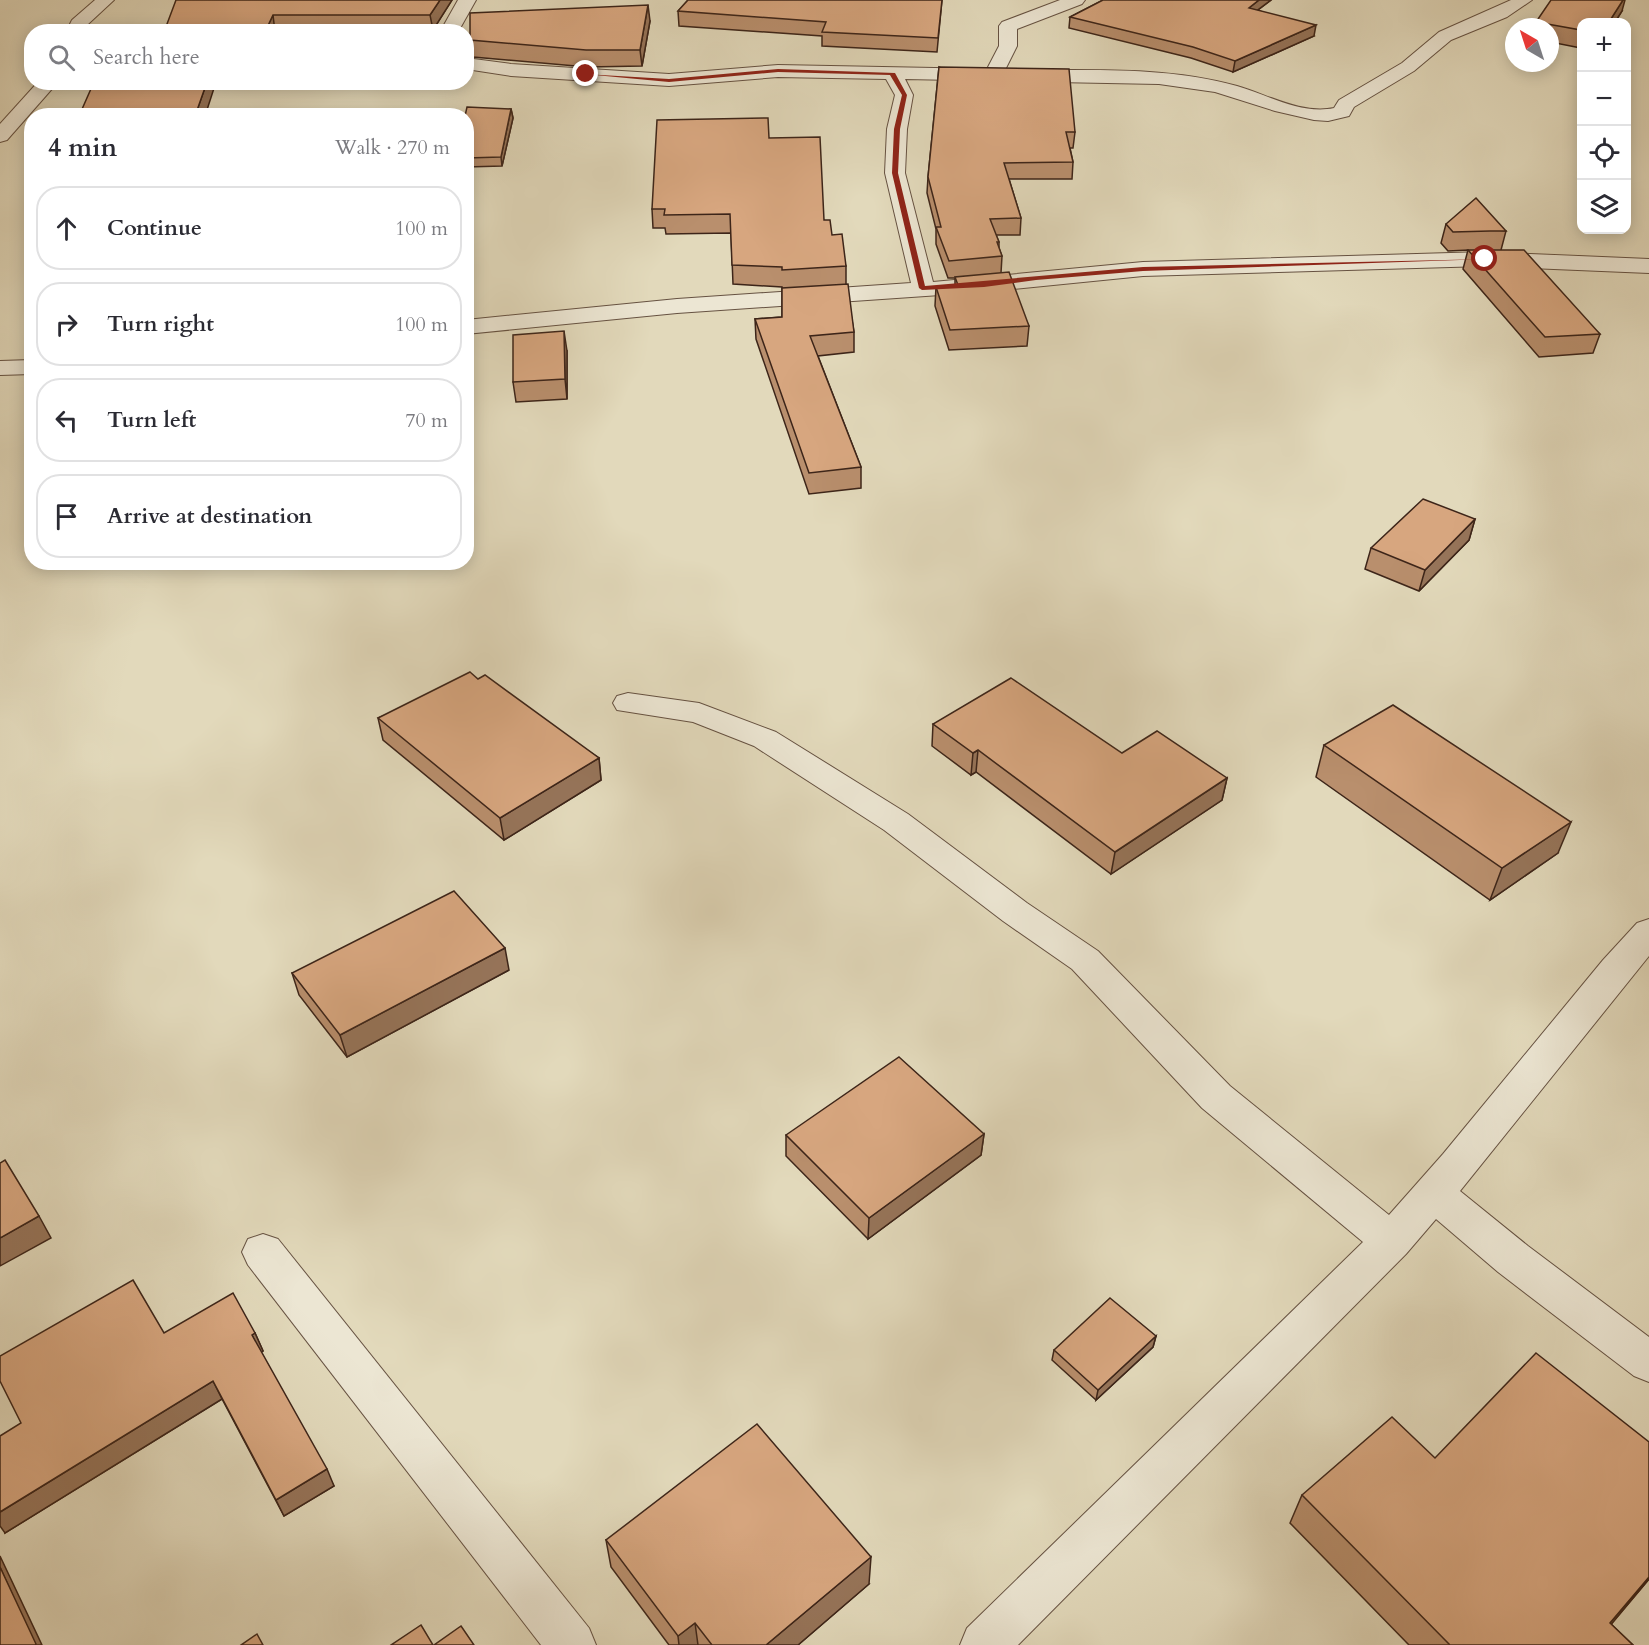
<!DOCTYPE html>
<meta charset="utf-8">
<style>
body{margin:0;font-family:Cardo,serif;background:#f7f7f7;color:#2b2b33}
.controls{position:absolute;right:18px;top:18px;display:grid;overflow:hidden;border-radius:12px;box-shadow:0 3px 15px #0003}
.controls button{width:54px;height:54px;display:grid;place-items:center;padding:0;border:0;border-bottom:2px solid #e1e1e2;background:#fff;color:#2b2b33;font:30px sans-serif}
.compass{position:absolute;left:1505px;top:18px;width:54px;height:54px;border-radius:50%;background:#fff;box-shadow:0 3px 15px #0003;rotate:321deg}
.stop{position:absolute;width:18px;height:18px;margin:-14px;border:4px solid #8f2418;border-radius:50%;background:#fff}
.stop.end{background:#8f2418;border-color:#fff;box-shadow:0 2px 6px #0008}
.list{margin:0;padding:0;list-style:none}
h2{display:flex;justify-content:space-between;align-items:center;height:78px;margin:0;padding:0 24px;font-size:26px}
h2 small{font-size:20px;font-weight:400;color:#7c7c81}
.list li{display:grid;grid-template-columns:39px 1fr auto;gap:18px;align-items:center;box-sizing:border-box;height:84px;margin:0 12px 12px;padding:0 12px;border:2px solid #e1e1e2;border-radius:24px}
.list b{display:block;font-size:22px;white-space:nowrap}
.list em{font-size:20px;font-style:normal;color:#7c7c81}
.icon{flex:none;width:33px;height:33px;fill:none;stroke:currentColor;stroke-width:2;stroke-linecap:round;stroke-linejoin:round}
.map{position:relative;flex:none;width:1649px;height:1645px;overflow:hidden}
.search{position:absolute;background:#fff;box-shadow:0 3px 15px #0003;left:24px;top:24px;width:450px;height:66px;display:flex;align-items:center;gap:15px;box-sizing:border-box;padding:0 21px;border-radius:24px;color:#7c7c81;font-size:22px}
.panel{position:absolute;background:#fff;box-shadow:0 3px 15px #0003;left:24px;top:108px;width:450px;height:462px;border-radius:24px}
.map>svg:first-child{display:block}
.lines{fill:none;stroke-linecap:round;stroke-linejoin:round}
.street-casing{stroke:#665242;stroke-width:2}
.street{fill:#ece6d3;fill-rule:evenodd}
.wall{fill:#b98f6d;stroke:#3d2519;stroke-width:1.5}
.shaded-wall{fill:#967459;stroke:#3d2519;stroke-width:1.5}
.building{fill:#d7a67f;stroke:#3d2519;stroke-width:1.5}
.route{fill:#8f2418}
</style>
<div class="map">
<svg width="1649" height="1645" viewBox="0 0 1649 1645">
<rect width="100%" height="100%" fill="#e2d9bb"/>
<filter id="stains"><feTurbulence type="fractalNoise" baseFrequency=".00333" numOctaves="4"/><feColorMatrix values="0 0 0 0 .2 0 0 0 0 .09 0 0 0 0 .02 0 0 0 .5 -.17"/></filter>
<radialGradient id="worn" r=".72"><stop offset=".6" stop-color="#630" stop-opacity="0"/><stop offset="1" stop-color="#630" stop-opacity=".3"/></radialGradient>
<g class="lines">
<g class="street-casing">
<g id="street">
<path d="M 95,0 L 114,0 L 86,26 L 84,32 L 66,32 L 72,20 Z"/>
<path d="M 458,0 L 476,0 L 458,32 L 440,32 Z"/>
<path d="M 1060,0 L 1085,0 L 1082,4 L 1017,29 L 1017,46 L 1005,70 C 1082,71 1163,65 1237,86 C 1268,95 1302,115 1334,108 L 1339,100 L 1402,63 L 1439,32 L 1511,0 L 1532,0 L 1507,17 L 1451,40 L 1414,71 L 1354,107 L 1349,116 L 1328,121 L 1314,120 L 1275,111 L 1215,92 L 1159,84 L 905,79 L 913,95 L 907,129 L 905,173 L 933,282 L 1143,262 L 1485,252 L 1649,259 L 1649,273 L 1485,266 L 1143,276 L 984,292 L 677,313 L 466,334 L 466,320 L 677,299 L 911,283 L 885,173 L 887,129 L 895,95 L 886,79 L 778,77 L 669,86 L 511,76 L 466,69 L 466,58 L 511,64 L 669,74 L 778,65 L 987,69 L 999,46 L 999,26 L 1002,22 Z"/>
<path d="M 38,82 L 58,82 L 7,140 L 0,142 L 0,124 Z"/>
<path d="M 32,360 L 32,374 L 0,375 L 0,361 Z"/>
<path d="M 628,693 L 699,703 L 776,732 L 908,814 L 1027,903 L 1098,951 L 1230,1086 L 1389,1215 L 1443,1154 L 1603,960 L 1637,923 L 1649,919 L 1649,956 L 1460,1191 L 1528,1246 L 1649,1337 L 1649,1382 L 1634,1376 L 1498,1272 L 1436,1219 L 1406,1254 L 1018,1645 L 960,1645 L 967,1628 L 1363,1242 L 1202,1108 L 1072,969 L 1003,921 L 884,830 L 754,746 L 693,722 L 617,710 L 613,703 L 617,696 Z"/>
<path d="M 263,1234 L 278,1239 L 589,1628 L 596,1645 L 541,1645 L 248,1265 L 242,1252 L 248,1239 Z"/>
</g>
</g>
<use href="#street" class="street"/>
</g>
<g class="wall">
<path d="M 176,0 L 452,0 L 433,30 L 276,30 Z"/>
<path d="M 688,0 L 942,0 L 937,52 L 822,46 L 822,36 L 679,26 L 678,11 Z"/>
<path d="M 1103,0 L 1271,0 L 1258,10 L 1314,36 L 1233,72 L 1191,58 L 1069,28 L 1070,17 Z"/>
<path d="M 1622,11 L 1615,22 L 1581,22 L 1581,48 L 1550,42 L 1550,27 L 1535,27 L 1536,22 Z"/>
<path d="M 650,21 L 642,66 L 587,67 L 473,57 L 470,40 Z"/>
<path d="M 939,67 L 1075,132 L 1073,148 L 1070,148 L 1073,162 L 1072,179 L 1009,179 L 1021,218 L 1020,235 L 996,235 L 999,242 L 999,248 L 1002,256 L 1001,273 L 1029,326 L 1027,346 L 949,350 L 935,306 L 936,287 L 955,285 L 955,278 L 948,278 L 936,244 L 936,229 L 927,193 L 928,177 Z"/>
<path d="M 511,109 L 513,118 L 502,166 L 466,167 L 466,116 Z"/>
<path d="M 769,138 L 824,220 L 846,266 L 846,284 L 854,332 L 854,352 L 818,356 L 861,467 L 861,488 L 809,494 L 756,339 L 755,319 L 782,317 L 782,287 L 733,284 L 731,233 L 666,234 L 665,228 L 653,228 L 652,209 Z"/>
<path d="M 1446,224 L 1506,231 L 1501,250 L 1600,334 L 1593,353 L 1539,357 L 1463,269 L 1468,250 L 1448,251 L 1441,243 Z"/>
<path d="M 567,351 L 567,399 L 516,402 L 513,382 Z"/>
<path d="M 1475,519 L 1469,540 L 1419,591 L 1365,569 L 1371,548 Z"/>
<path d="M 478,679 L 599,758 L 601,780 L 504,840 L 383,740 L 378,718 Z"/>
<path d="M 933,724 L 1122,753 L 1227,778 L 1222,800 L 1111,874 L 976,772 L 971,775 L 932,746 Z"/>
<path d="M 1324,745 L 1558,853 L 1490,900 L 1316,777 Z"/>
<path d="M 509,970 L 347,1057 L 299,995 L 292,973 Z"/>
<path d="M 984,1134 L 981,1155 L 868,1239 L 786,1156 L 786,1135 Z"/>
<path d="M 164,1333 L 255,1333 L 263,1351 L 261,1352 L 334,1486 L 284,1516 L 222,1399 L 5,1533 L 21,1423 Z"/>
<path d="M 1156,1336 L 1153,1347 L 1096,1400 L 1052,1360 L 1054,1350 Z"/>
<path d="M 1649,1442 L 1649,1579 L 1611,1624 L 1633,1645 L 1409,1645 L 1290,1523 L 1302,1495 L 1435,1458 Z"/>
<path d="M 606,1540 L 869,1584 L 798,1645 L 669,1645 L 611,1567 Z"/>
</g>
<g class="shaded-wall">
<path d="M 440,0 L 452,0 L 433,30 L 430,15 Z"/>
<path d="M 1259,0 L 1271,0 L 1247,18 L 1249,8 Z"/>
<path d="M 1623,0 L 1625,0 L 1622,11 L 1615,22 L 1609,22 Z"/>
<path d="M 648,5 L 650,21 L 642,66 L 640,50 Z"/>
<path d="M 273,15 L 275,32 L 265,32 Z"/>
<path d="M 1316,25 L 1314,36 L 1233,72 L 1235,61 Z"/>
<path d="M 207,82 L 216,82 L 205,116 L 195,116 Z"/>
<path d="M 511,109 L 513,118 L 502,166 L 501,157 Z"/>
<path d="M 564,331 L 567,351 L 567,399 L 565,379 Z"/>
<path d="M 1475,519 L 1469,540 L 1419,591 L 1425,570 Z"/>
<path d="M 978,750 L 976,772 L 971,775 L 973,753 Z"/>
<path d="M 599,758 L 601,780 L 504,840 L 500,818 Z"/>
<path d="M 1227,778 L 1222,800 L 1111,874 L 1115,852 Z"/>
<path d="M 1571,822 L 1558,853 L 1490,900 L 1502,868 Z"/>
<path d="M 505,948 L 509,970 L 347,1057 L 340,1035 Z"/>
<path d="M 984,1134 L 981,1155 L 868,1239 L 869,1218 Z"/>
<path d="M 39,1216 L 51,1238 L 0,1266 L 0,1238 Z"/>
<path d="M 255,1333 L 263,1351 L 260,1353 L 252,1335 Z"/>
<path d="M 1156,1336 L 1153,1347 L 1096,1400 L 1098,1390 Z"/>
<path d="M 213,1381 L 222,1399 L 5,1533 L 0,1526 L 0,1512 Z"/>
<path d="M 327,1469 L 334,1486 L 284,1516 L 276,1500 Z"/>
<path d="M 0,1556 L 42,1645 L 35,1645 L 0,1567 Z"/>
<path d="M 871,1557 L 869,1584 L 798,1645 L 766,1645 Z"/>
<path d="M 1649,1577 L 1649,1579 L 1594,1645 L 1610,1623 Z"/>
<path d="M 695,1623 L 698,1645 L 679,1645 L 678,1636 Z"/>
</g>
<g class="building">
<path d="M 176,0 L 440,0 L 430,15 L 273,15 L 265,32 L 164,32 Z"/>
<path d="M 688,0 L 942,0 L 938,38 L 822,32 L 826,22 L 678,11 Z"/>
<path d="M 1103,0 L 1259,0 L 1249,8 L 1316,25 L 1235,61 L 1193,47 L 1070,17 Z"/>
<path d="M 1551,0 L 1623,0 L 1609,22 L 1581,22 L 1581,30 L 1536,22 Z"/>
<path d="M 648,5 L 640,50 L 586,50 L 470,40 L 470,13 Z"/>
<path d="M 939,67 L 1069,69 L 1075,132 L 1066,132 L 1073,162 L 1004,163 L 1021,218 L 990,219 L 999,242 L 997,242 L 1002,256 L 949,261 L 936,227 L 941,227 L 928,177 Z"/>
<path d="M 94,82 L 207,82 L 195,116 L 79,116 Z"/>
<path d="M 467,107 L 511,109 L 501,157 L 466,158 L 466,116 L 465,116 Z"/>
<path d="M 768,118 L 769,138 L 820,137 L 824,220 L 830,220 L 832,235 L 842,234 L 846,266 L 782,270 L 782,267 L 732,265 L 730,214 L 664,215 L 665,209 L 652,209 L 657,120 Z"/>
<path d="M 1476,198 L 1506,231 L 1490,231 L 1453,232 L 1446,224 Z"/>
<path d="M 1468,250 L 1524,250 L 1600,334 L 1545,337 Z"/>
<path d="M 1009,272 L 1029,326 L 950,330 L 936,287 L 958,285 L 955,277 Z"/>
<path d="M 848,284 L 854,332 L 810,336 L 861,467 L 809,473 L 755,319 L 782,317 L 782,288 Z"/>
<path d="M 564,331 L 565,379 L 513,382 L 513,335 Z"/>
<path d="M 1423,499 L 1475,519 L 1425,570 L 1371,548 Z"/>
<path d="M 470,672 L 478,679 L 485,675 L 599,758 L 500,818 L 378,718 Z"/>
<path d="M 1011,678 L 1122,753 L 1157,731 L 1227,778 L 1115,852 L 978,750 L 973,753 L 933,724 Z"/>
<path d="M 1393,705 L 1571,822 L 1502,868 L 1324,745 Z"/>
<path d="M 454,891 L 505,948 L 340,1035 L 292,973 Z"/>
<path d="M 899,1057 L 984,1134 L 869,1218 L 786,1135 Z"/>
<path d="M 5,1160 L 39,1216 L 0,1238 L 0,1163 Z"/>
<path d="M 133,1280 L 164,1333 L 233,1293 L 255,1333 L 252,1335 L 327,1469 L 276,1500 L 213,1381 L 0,1512 L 0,1436 L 21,1423 L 0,1381 L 0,1356 Z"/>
<path d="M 1110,1298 L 1156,1336 L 1098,1390 L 1054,1350 Z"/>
<path d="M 1536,1353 L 1649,1442 L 1649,1577 L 1610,1623 L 1633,1645 L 1450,1645 L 1302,1495 L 1392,1417 L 1435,1458 Z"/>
<path d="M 757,1424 L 871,1557 L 766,1645 L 712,1645 L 695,1623 L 678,1636 L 606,1540 Z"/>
<path d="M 0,1567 L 36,1644 L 35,1645 L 0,1645 Z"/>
<path d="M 421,1625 L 433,1645 L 391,1645 Z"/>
<path d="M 461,1626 L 474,1645 L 434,1645 Z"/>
<path d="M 257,1634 L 263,1645 L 241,1645 Z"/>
</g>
<path class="route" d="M 778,69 L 895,73 L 907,95 L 900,129 L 898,173 L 925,286 L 1143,267 L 1489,259 L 1143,271 L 1036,280 L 984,287 L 922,290 L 919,288 L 892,173 L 894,129 L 902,95 L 890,75 L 778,72 L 669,82 L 584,74 L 669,79 Z"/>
<rect width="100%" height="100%" filter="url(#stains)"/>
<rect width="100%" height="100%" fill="url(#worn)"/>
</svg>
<div class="controls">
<button>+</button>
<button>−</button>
<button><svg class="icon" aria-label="locate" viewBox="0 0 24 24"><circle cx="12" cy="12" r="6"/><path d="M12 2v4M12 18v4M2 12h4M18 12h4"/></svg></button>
<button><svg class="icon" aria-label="layers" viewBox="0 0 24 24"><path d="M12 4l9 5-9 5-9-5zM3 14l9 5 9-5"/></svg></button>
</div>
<svg class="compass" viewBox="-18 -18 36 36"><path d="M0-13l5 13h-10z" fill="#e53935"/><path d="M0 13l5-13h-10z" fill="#7c7c81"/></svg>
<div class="stop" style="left:1485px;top:259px"></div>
<div class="stop end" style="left:586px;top:74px"></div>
<div class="search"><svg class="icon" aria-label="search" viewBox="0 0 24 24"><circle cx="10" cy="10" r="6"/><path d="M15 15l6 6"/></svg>Search here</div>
<section class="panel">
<h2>4 min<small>Walk · 270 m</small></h2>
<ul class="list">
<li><svg class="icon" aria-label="ahead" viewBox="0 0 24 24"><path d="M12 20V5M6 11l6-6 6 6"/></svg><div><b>Continue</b></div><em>100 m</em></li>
<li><svg class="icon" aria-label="right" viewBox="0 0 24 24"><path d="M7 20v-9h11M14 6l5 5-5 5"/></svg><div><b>Turn right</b></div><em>100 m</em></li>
<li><svg class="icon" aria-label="left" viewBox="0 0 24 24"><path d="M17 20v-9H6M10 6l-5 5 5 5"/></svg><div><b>Turn left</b></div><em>70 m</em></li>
<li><svg class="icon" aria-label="arrive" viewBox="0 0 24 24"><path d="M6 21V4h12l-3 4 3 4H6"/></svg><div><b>Arrive at destination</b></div></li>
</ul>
</section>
</div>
